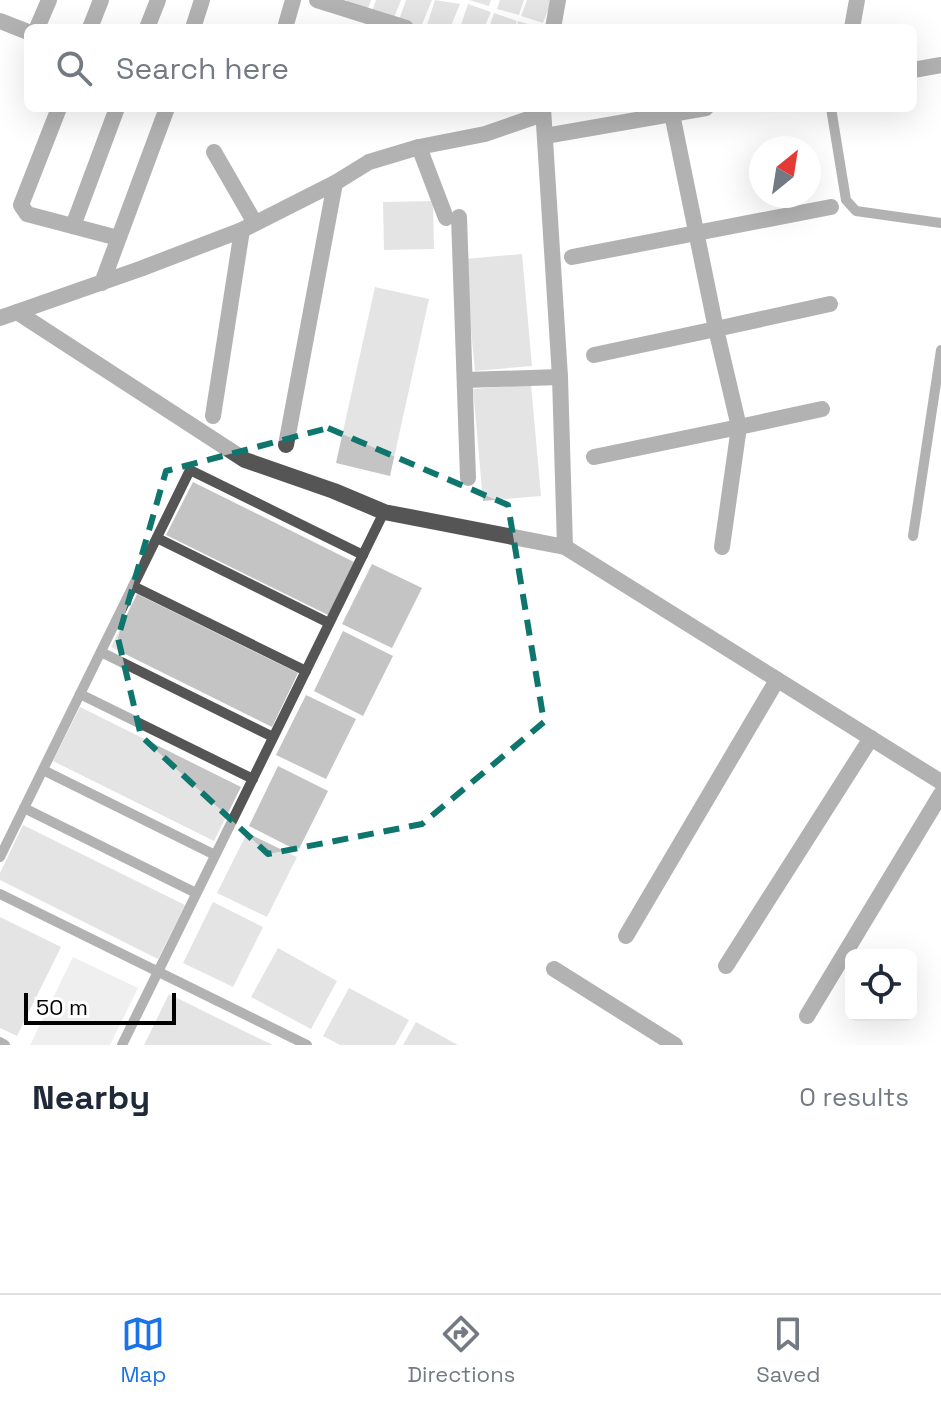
<!DOCTYPE html>
<style>
body{margin:0;font-family:"Space Grotesk",sans-serif;background:#f6f6f7;color:#1f2937}
.controls{position:absolute;right:24px;bottom:24px;display:grid;overflow:hidden;border-radius:12px;box-shadow:0 8px 32px #0002}
.controls button{width:72px;height:72px;display:grid;place-items:center;padding:0;border:0;border-bottom:2px solid #e0e1e3;background:#fff;color:#1f2937;font:40px sans-serif}
.compass{position:absolute;left:749px;top:136px;width:72px;height:72px;border-radius:50%;background:#fff;box-shadow:0 8px 32px #0002;rotate:30deg}
.scale{position:absolute;left:24px;bottom:20px;width:152px;box-sizing:border-box;padding-left:8px;border:4px solid #000;border-top:0;font-size:22px;line-height:28px;white-space:nowrap;color:#000;-webkit-text-stroke:6px #fff;paint-order:stroke}
.list{margin:0;padding:0;list-style:none}
h2{display:flex;justify-content:space-between;align-items:center;height:104px;margin:0;padding:0 32px;font-size:34px}
h2 small{font-size:26px;font-weight:400;color:#747a83}
.icon{flex:none;width:44px;height:44px;fill:none;stroke:currentColor;stroke-width:2;stroke-linecap:round;stroke-linejoin:round}
.map{position:relative;flex:none;width:941px;height:1045px;overflow:hidden}
.search{position:absolute;background:#fff;box-shadow:0 8px 32px #0002;left:24px;right:24px;top:24px;height:88px;display:flex;align-items:center;gap:20px;box-sizing:border-box;padding:0 28px;border-radius:12px;color:#747a83;font-size:30px}
.sheet{height:248px;background:#fff}
nav{display:flex;justify-content:space-around;align-items:center;box-sizing:border-box;height:112px;border-top:2px solid #e0e1e3;background:#fff;font-size:22px;color:#747a83}
nav a{display:grid;justify-items:center;gap:4px}
nav .on{color:#1a73e8}
.map>svg:first-child{display:block}
.green{fill:#dcdcdc}
.building{fill:#c4c4c4}
.lines{fill:none;stroke-linecap:round;stroke-linejoin:round}
.lane{stroke:#555;stroke-width:10}
.street{stroke:#555;stroke-width:16}
.marked{fill:none;stroke:#0f766e;stroke-width:6;stroke-dasharray:16 10;stroke-linejoin:round}
</style>
<div class="map">
<svg width="941" height="1045" viewBox="0 0 941 1045">
<rect width="100%" height="100%" fill="#fff"/>
<path class="green" d="M 73,957 L 138,988 L 110,1045 L 30,1045 Z"/>
<g class="building">
<path d="M 347,0 L 371,0 L 367,11 L 345,5 Z"/>
<path d="M 376,0 L 401,0 L 393,20 L 371,14 Z"/>
<path d="M 406,0 L 432,0 L 421,27 L 399,20 Z"/>
<path d="M 435,0 L 460,4 L 450,28 L 426,28 Z"/>
<path d="M 469,0 L 491,0 L 489,6 Z"/>
<path d="M 500,0 L 524,0 L 519,15 L 497,9 Z"/>
<path d="M 527,0 L 552,0 L 543,23 L 521,16 Z"/>
<path d="M 468,4 L 491,12 L 484,28 L 460,28 Z"/>
<path d="M 494,13 L 517,21 L 514,28 L 489,28 Z"/>
<path d="M 518,21 L 538,27 L 538,28 L 516,28 Z"/>
<path d="M 433,201 L 434,249 L 384,250 L 383,202 Z"/>
<path d="M 522,254 L 532,366 L 475,371 L 464,259 Z"/>
<path d="M 375,287 L 429,299 L 390,476 L 336,463 Z"/>
<path d="M 531,384 L 541,496 L 483,501 L 473,389 Z"/>
<path d="M 193,482 L 354,562 L 328,615 L 166,535 Z"/>
<path d="M 372,564 L 422,588 L 392,648 L 342,624 Z"/>
<path d="M 137,594 L 298,673 L 272,727 L 111,647 Z"/>
<path d="M 343,631 L 393,656 L 363,716 L 314,691 Z"/>
<path d="M 306,695 L 356,719 L 326,779 L 276,755 Z"/>
<path d="M 80,707 L 241,787 L 214,841 L 53,761 Z"/>
<path d="M 278,766 L 328,791 L 298,851 L 249,826 Z"/>
<path d="M 23,825 L 185,905 L 158,959 L 0,880 L 0,873 Z"/>
<path d="M 247,833 L 297,857 L 267,917 L 217,893 Z"/>
<path d="M 213,902 L 263,927 L 233,987 L 183,963 Z"/>
<path d="M 0,917 L 61,947 L 17,1036 L 0,1028 Z"/>
<path d="M 278,948 L 337,981 L 311,1029 L 251,997 Z"/>
<path d="M 349,988 L 409,1020 L 395,1045 L 340,1045 L 323,1036 Z"/>
<path d="M 169,994 L 250,1034 L 273,1045 L 144,1045 Z"/>
<path d="M 416,1022 L 458,1045 L 403,1045 Z"/>
</g>
<g class="lines">
<g class="lane">
<path d="M 831,108 L 846,200 L 856,211 L 941,223"/>
<path d="M 913,536 L 941,350"/>
<path d="M 157,538 L 329,623"/>
<path d="M 133,586 L 306,671"/>
<path d="M 101,652 L 273,737"/>
<path d="M 80,694 L 253,779"/>
<path d="M 43,770 L 215,855"/>
<path d="M 24,808 L 196,893"/>
<path d="M 0,857 L 190,470 L 363,555"/>
<path d="M 0,894 L 307,1045"/>
<path d="M 0,1042 L 5,1045"/>
<path d="M 122,1045 L 384,512"/>
</g>
<g class="street">
<path d="M 317,0 L 406,28"/>
<path d="M 0,21 L 28,32"/>
<path d="M 37,28 L 49,0"/>
<path d="M 90,28 L 101,0"/>
<path d="M 147,28 L 158,0"/>
<path d="M 193,28 L 202,0"/>
<path d="M 285,28 L 293,0"/>
<path d="M 553,28 L 558,0"/>
<path d="M 852,28 L 857,0"/>
<path d="M 913,70 L 941,65"/>
<path d="M 59,108 L 21,205 L 27,214 L 118,238"/>
<path d="M 543,108 L 560,377 L 565,547"/>
<path d="M 545,136 L 706,108"/>
<path d="M 419,147 L 446,218"/>
<path d="M 214,152 L 255,223"/>
<path d="M 459,217 L 468,478"/>
<path d="M 73,226 L 117,108"/>
<path d="M 572,257 L 831,207"/>
<path d="M 102,283 L 167,108"/>
<path d="M 17,312 L 245,460 L 334,491 L 384,512 L 565,547 L 941,782"/>
<path d="M 0,318 L 140,269 L 242,230 L 335,183 L 369,162 L 419,147 L 485,134 L 543,114"/>
<path d="M 594,355 L 716,329 L 672,114"/>
<path d="M 465,380 L 560,377"/>
<path d="M 213,416 L 242,230"/>
<path d="M 286,445 L 335,183"/>
<path d="M 594,457 L 739,427 L 716,329 L 830,304"/>
<path d="M 722,547 L 739,427 L 822,409"/>
<path d="M 626,936 L 777,680"/>
<path d="M 726,966 L 871,738"/>
<path d="M 554,969 L 675,1045"/>
<path d="M 807,1016 L 941,794"/>
</g>
</g>
<path d="M0 0H941V1045H0ZM 328,428 L 508,505 L 544,722 L 422,824 L 268,854 L 141,736 L 118,638 L 166,471 Z" fill="#fff" fill-opacity=".55" fill-rule="evenodd"/>
<path class="marked" d="M 328,428 L 508,505 L 544,722 L 422,824 L 268,854 L 141,736 L 118,638 L 166,471 Z"/>
</svg>
<div class="controls">
<button><svg class="icon" aria-label="locate" viewBox="0 0 24 24"><circle cx="12" cy="12" r="6"/><path d="M12 2v4M12 18v4M2 12h4M18 12h4"/></svg></button>
</div>
<svg class="compass" viewBox="-18 -18 36 36"><path d="M0-13l5 13h-10z" fill="#e53935"/><path d="M0 13l5-13h-10z" fill="#747a83"/></svg>
<div class="scale">50 m</div>
<div class="search"><svg class="icon" aria-label="search" viewBox="0 0 24 24"><circle cx="10" cy="10" r="6"/><path d="M15 15l6 6"/></svg>Search here</div>
</div>
<section class="sheet">
<h2>Nearby<small>0 results</small></h2>
<ul class="list">
</ul>
</section>
<nav>
<a class="on"><svg class="icon" aria-label="map" viewBox="0 0 24 24"><path d="M3 6l6-2 6 2 6-2v14l-6 2-6-2-6 2zM9 4v14M15 6v14"/></svg>Map</a>
<a><svg class="icon" aria-label="directions" viewBox="0 0 24 24"><path d="M12 3l9 9-9 9-9-9zM9 14v-3h6M13 9l2 2-2 2"/></svg>Directions</a>
<a><svg class="icon" aria-label="saved" viewBox="0 0 24 24"><path d="M7 4h10v16l-5-4-5 4z"/></svg>Saved</a>
</nav>
